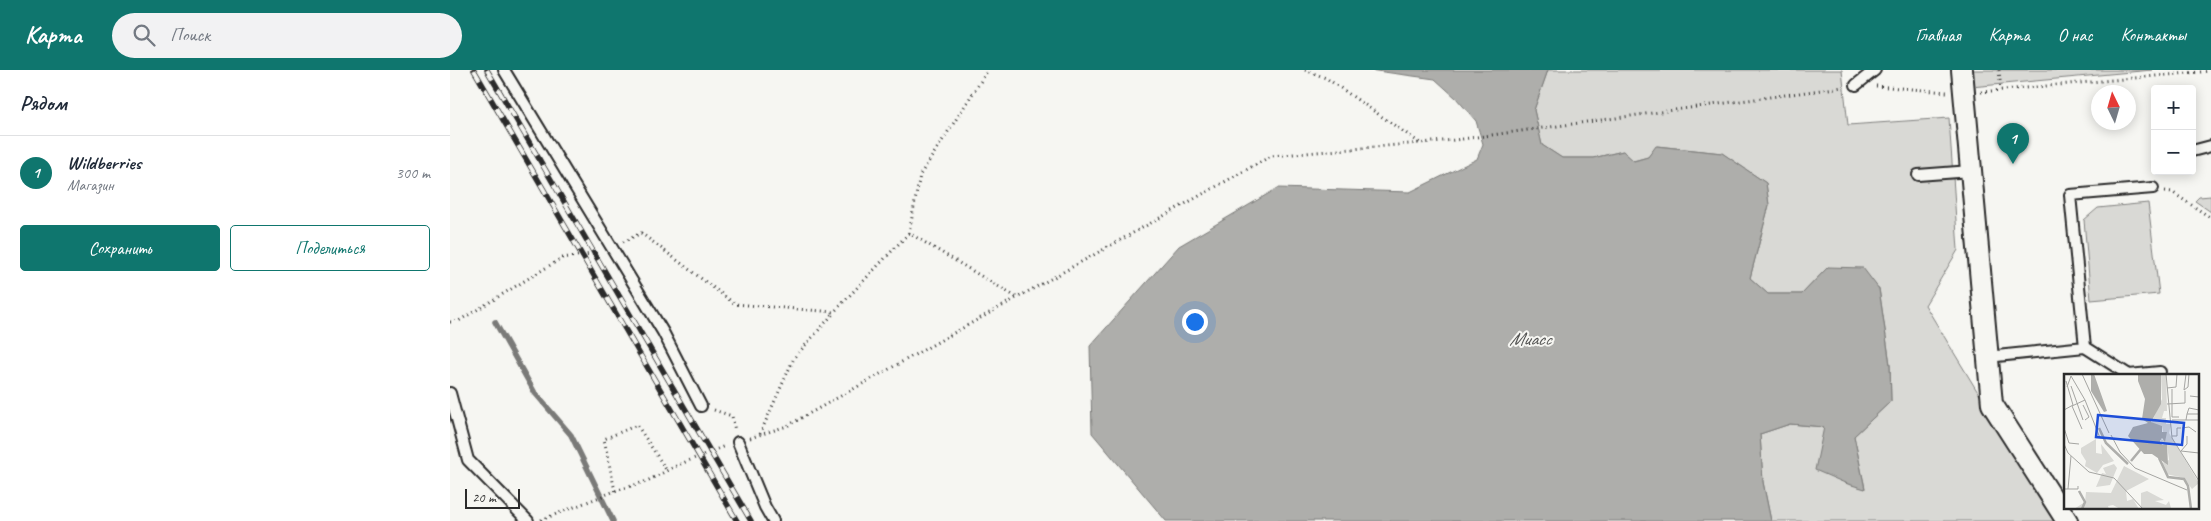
<!DOCTYPE html>
<html lang="ru">
<meta charset="utf-8">
<style>
body{margin:0;font-family:Caveat,sans-serif;background:#f2f2f3;color:#1f2937}
.controls{position:absolute;right:15px;top:15px;display:grid;overflow:hidden;border-radius:5px;box-shadow:0 2px 12px #0003}
.controls button{width:45px;height:45px;display:grid;place-items:center;padding:0;border:0;border-bottom:1px solid #e0e1e3;background:#fff;color:#1f2937;font:25px sans-serif}
.compass{position:absolute;left:1641px;top:15px;width:45px;height:45px;border-radius:50%;background:#fff;box-shadow:0 2px 12px #0003;rotate:355deg}
.scale{position:absolute;left:15px;bottom:12px;width:55px;box-sizing:border-box;padding-left:5px;border:2px solid #2b2b2b;border-top:0;font-size:14px;line-height:18px;white-space:nowrap;color:#2b2b2b;-webkit-text-stroke:4px #f6f6f2;paint-order:stroke}
.you{position:absolute;left:744px;top:251px;width:18px;height:18px;margin:-12px;border:4px solid #fff;border-radius:50%;background:#1a73e8;box-shadow:0 0 0 8px #1a73e833}
.badge{display:grid;place-items:center;width:32px;height:32px;border-radius:50%;background:#0f766e;color:#fff;font-size:16px;font-weight:700}
.pin{position:absolute;translate:-50% -41px;filter:drop-shadow(0 1px 2px #0008)}
.pin::after{content:'';position:absolute;top:26px;width:18px;height:15px;background:inherit;clip-path:polygon(0 0,100% 0,50% 100%)}
.list{margin:0;padding:0;list-style:none}
h2{display:flex;justify-content:space-between;align-items:center;height:65px;margin:0;padding:0 20px;font-size:21px}
h2 small{font-size:16px;font-weight:400;color:#747a83}
.list li{display:grid;grid-template-columns:32px 1fr auto;gap:15px;align-items:center;box-sizing:border-box;height:75px;padding:0 20px;border-top:1px solid #e0e1e3}
.list b{display:block;font-size:19px;white-space:nowrap}
.list p{margin:0;font-size:16px;white-space:nowrap;color:#747a83}
.list em{font-size:16px;font-style:normal;color:#747a83}
.actions{display:flex;gap:10px;padding:15px 20px}
.actions a{flex:1;padding:11px 0;border:1px solid #0f766e;border-radius:5px;text-align:center;font-size:18px;color:#0f766e}
.actions .main{background:#0f766e;color:#fff}
.icon{flex:none;width:28px;height:28px;fill:none;stroke:currentColor;stroke-width:2;stroke-linecap:round;stroke-linejoin:round}
.map{position:relative;flex:none;width:1761px;height:451px;overflow:hidden}
header{display:flex;align-items:center;gap:30px;box-sizing:border-box;height:70px;padding:0 25px;background:#0f766e;color:#fff}
header strong{font-size:24px}
nav{display:flex;gap:28px;margin-inline-start:auto;font-size:18px}
.search{width:350px;height:45px;background:#f2f2f3;display:flex;align-items:center;gap:12px;box-sizing:border-box;padding:0 18px;border-radius:28px;color:#747a83;font-size:19px}
main{display:flex}
aside{flex:1;background:#fff}
.map>svg:first-child{display:block}
.green{fill:#d9d9d5;stroke:#828280}
.water{fill:#aeaeab;stroke:#7a7a78}
.lines{fill:none;stroke-linecap:round;stroke-linejoin:round}
.stream{stroke:#7a7a78;stroke-width:5.5}
.lane-casing{stroke:#2b2b2b;stroke-width:14}
.street-casing{stroke:#2b2b2b;stroke-width:24}
.path{stroke:#2b2b2b;stroke-width:3;stroke-dasharray:1 4;stroke-linecap:butt}
.lane{stroke:#f6f6f2;stroke-width:10}
.street{stroke:#f6f6f2;stroke-width:20}
.rail-casing{stroke:#2b2b2b;stroke-width:5.5}
.rail{stroke:#f6f6f2;stroke-width:4;stroke-dasharray:11;stroke-linecap:butt}
.labels{text-anchor:middle;stroke-width:4;stroke-linejoin:round;paint-order:stroke}
.water-label{font-size:19px;font-style:italic;fill:#525251;stroke:#f6f6f2}
.inset-river{fill:none;stroke:#aeaeab;stroke-width:2.5}
.inset-road{fill:none;stroke:#a5a5a2;stroke-width:1}
.view{fill:#1d4ed8;fill-opacity:0.15;stroke:#1d4ed8;stroke-width:2.5}
.inset-edge{fill:none;stroke:#2b2b2b;stroke-width:2.5}
</style>
<header>
<strong>Карта</strong>
<div class="search"><svg class="icon" aria-label="search" viewBox="0 0 24 24"><circle cx="10" cy="10" r="6"/><path d="M15 15l6 6"/></svg>Поиск</div>
<nav><a>Главная</a><a>Карта</a><a>О нас</a><a>Контакты</a></nav>
</header>
<main>
<aside>
<h2>Рядом<small></small></h2>
<ul class="list">
<li><span class="badge">1</span><div><b>Wildberries</b><p>Магазин</p></div><em>300 m</em></li>
</ul>
<div class="actions"><a class="main">Сохранить</a><a>Поделиться</a></div>
</aside>
<div class="map">
<svg width="1761" height="451" viewBox="0 0 1761 451">
<rect width="100%" height="100%" fill="#f6f6f2"/>
<filter id="ink" filterUnits="userSpaceOnUse"><feTurbulence type="fractalNoise" baseFrequency=".02" numOctaves="2"/><feDisplacementMap in="SourceGraphic" scale="10" xChannelSelector="R" yChannelSelector="G"/><feConvolveMatrix kernelMatrix="1 2 1 2 8 2 1 2 1" color-interpolation-filters="sRGB"/></filter>
<g filter="url(#ink)">
<g class="green">
<path d="M 1098,0 L 1392,0 L 1398,55 L 1499,48 L 1508,180 L 1475,235 L 1606,451 L 1321,451 L 1313,412 L 1310,364 L 1340,354 L 1374,357 L 1395,413 L 1415,418 L 1404,366 L 1441,331 L 1440,294 L 1429,218 L 1378,197 L 1352,224 L 1318,224 L 1300,208 L 1319,135 L 1316,113 L 1272,83 L 1207,76 L 1198,87 L 1183,91 L 1173,81 L 1143,88 L 1112,88 L 1092,75 L 1084,40 Z"/>
<path d="M 1522,0 L 1702,0 L 1521,17 Z"/>
<path d="M 1761,126 L 1761,142 L 1745,131 L 1749,127 Z"/>
<path d="M 1698,133 L 1709,224 L 1641,230 L 1634,150 L 1648,138 Z"/>
</g>
<path class="water" d="M 919,0 L 1098,0 L 1084,40 L 1092,75 L 1112,88 L 1143,88 L 1173,81 L 1184,91 L 1198,87 L 1206,76 L 1272,83 L 1316,113 L 1319,135 L 1300,208 L 1318,224 L 1352,224 L 1378,197 L 1413,198 L 1429,219 L 1440,295 L 1441,331 L 1404,366 L 1415,419 L 1395,413 L 1365,400 L 1374,357 L 1340,354 L 1310,364 L 1313,412 L 1321,451 L 716,451 L 642,363 L 640,276 L 729,176 L 828,118 L 960,122 L 1027,89 L 1033,74 L 1026,51 L 1006,28 L 985,9 Z"/>
<g class="lines">
<path class="stream" d="M 45,252 L 85,323 L 121,365 L 163,451"/>
<g class="lane-casing">
<g id="lane">
<path d="M 54,0 L 213,262 L 251,336"/>
<path d="M 1406,15 L 1425,0"/>
<path d="M 1742,81 L 1761,76"/>
<path d="M 1468,105 L 1521,101"/>
<path d="M 1635,277 L 1679,305 L 1710,302"/>
<path d="M 1537,287 L 1635,277 L 1620,125 L 1703,118"/>
<path d="M 0,323 L 18,390 L 78,451"/>
<path d="M 288,372 L 315,437 L 323,451"/>
</g>
</g>
<g class="street-casing">
<path id="street" d="M 1512,0 L 1542,334 L 1617,451"/>
</g>
<g class="path">
<path d="M 855,0 L 876,8 L 970,73"/>
<path d="M 1549,0 L 1551,20"/>
<path d="M 1426,16 L 1497,22"/>
<path d="M 1531,22 L 1761,1"/>
<path d="M 1715,121 L 1722,122 L 1761,148"/>
<path d="M 459,163 L 470,105 L 538,0"/>
<path d="M 173,172 L 191,163 L 285,234 L 384,242 L 459,163 L 566,227"/>
<path d="M 0,252 L 7,252 L 112,188 L 149,183"/>
<path d="M 264,340 L 282,346 L 285,361"/>
<path d="M 310,364 L 344,288 L 384,243"/>
<path d="M 300,368 L 337,356 L 821,86 L 1005,70 L 1393,17"/>
<path d="M 165,421 L 154,369 L 187,355 L 217,401"/>
<path d="M 91,450 L 165,421 L 197,411 L 228,395 L 275,376"/>
</g>
<use href="#lane" class="lane"/>
<use href="#street" class="street"/>
<g class="rail-casing">
<g id="rail">
<path d="M 24,0 L 287,451"/>
<path d="M 37,0 L 301,451"/>
</g>
</g>
<use href="#rail" class="rail"/>
</g>
</g>
<g class="labels">
<g class="water-label">
<text x="1080" y="275">Миасс</text>
</g>
</g>
<g transform="translate(1614 304)">
<rect width="135" height="135" fill="#f6f6f2"/>
<path d="M 97,0 L 102,0 L 103,37 L 100,37 L 98,44 L 102,44 L 102,50 L 107,50 L 105,59 L 135,109 L 128,115 L 120,104 L 102,100 L 98,89 L 105,86 L 103,71 L 97,69 L 97,65 L 101,67 L 98,52 L 87,50 L 98,25 ZM 32,65 L 32,79 L 38,80 L 37,70 L 50,87 L 39,91 L 33,99 L 21,92 L 22,87 L 17,79 L 17,74 ZM 50,90 L 53,94 L 46,111 L 32,113 L 38,99 L 42,100 L 39,94 ZM 60,92 L 85,105 L 62,117 L 63,127 L 69,125 L 75,135 L 56,135 L 49,131 L 44,132 L 45,135 L 10,135 L 21,128 L 22,118 L 47,119 ZM 83,117 L 100,126 L 91,127 L 102,131 L 105,127 L 107,134 L 77,135 L 77,119 Z" fill="#d9d9d5"/>
<path d="M 27,0 L 30,0 L 43,37 L 40,38 L 27,17 ZM 74,0 L 97,0 L 97,30 L 87,48 L 98,52 L 98,58 L 103,58 L 101,68 L 98,64 L 96,67 L 98,71 L 103,70 L 104,91 L 88,80 L 80,80 L 64,62 L 69,53 L 84,49 L 78,45 L 81,25 L 74,7 Z" fill="#aeaeab"/>
<path class="inset-river" d="M 35,54 L 42,69 L 64,90M 95,84 L 104,103 L 120,105 L 124,112 L 127,135M 67,87 L 77,75M 15,117 L 21,128 L 18,135"/>
<path class="inset-road" d="M 18,0 L 45,59M 102,0 L 108,64 L 135,107M 122,0 L 120,16 L 124,13 L 125,0M 7,12 L 19,46M 3,13 L 7,2 L 21,26M 103,14 L 112,13 L 113,0M 108,15 L 108,43 L 115,43M 103,30 L 121,29 L 121,17M 19,31 L 25,43 L 21,46M 8,32 L 21,26 L 36,64M 8,32 L 18,55M 0,36 L 9,31 L 2,7M 123,40 L 125,34 L 135,36 L 135,23 L 126,22M 108,46 L 135,46M 122,46 L 123,40 L 135,40M 0,54 L 5,69 L 15,70M 118,54 L 125,53 L 132,58M 47,61 L 56,78 L 71,94 L 123,116M 108,62 L 113,62 L 113,54 L 117,54M 0,70 L 4,79 L 25,98 L 50,104 L 79,135M 117,77 L 135,79M 117,77 L 123,70 L 123,62M 0,115 L 14,115 L 14,112M 4,115 L 7,82"/>
<path class="view" d="M 34,41 L 120,49 L 118,71 L 32,63 Z"/>
<rect width="135" height="135" class="inset-edge"/>
</g>
</svg>
<div class="controls">
<button>+</button>
<button>−</button>
</div>
<svg class="compass" viewBox="-18 -18 36 36"><path d="M0-13l5 13h-10z" fill="#e53935"/><path d="M0 13l5-13h-10z" fill="#747a83"/></svg>
<div class="scale">20 m</div>
<div class="you"></div>
<div class="pin badge" style="left:1563px;top:94px">1</div>
</div>
</main>
